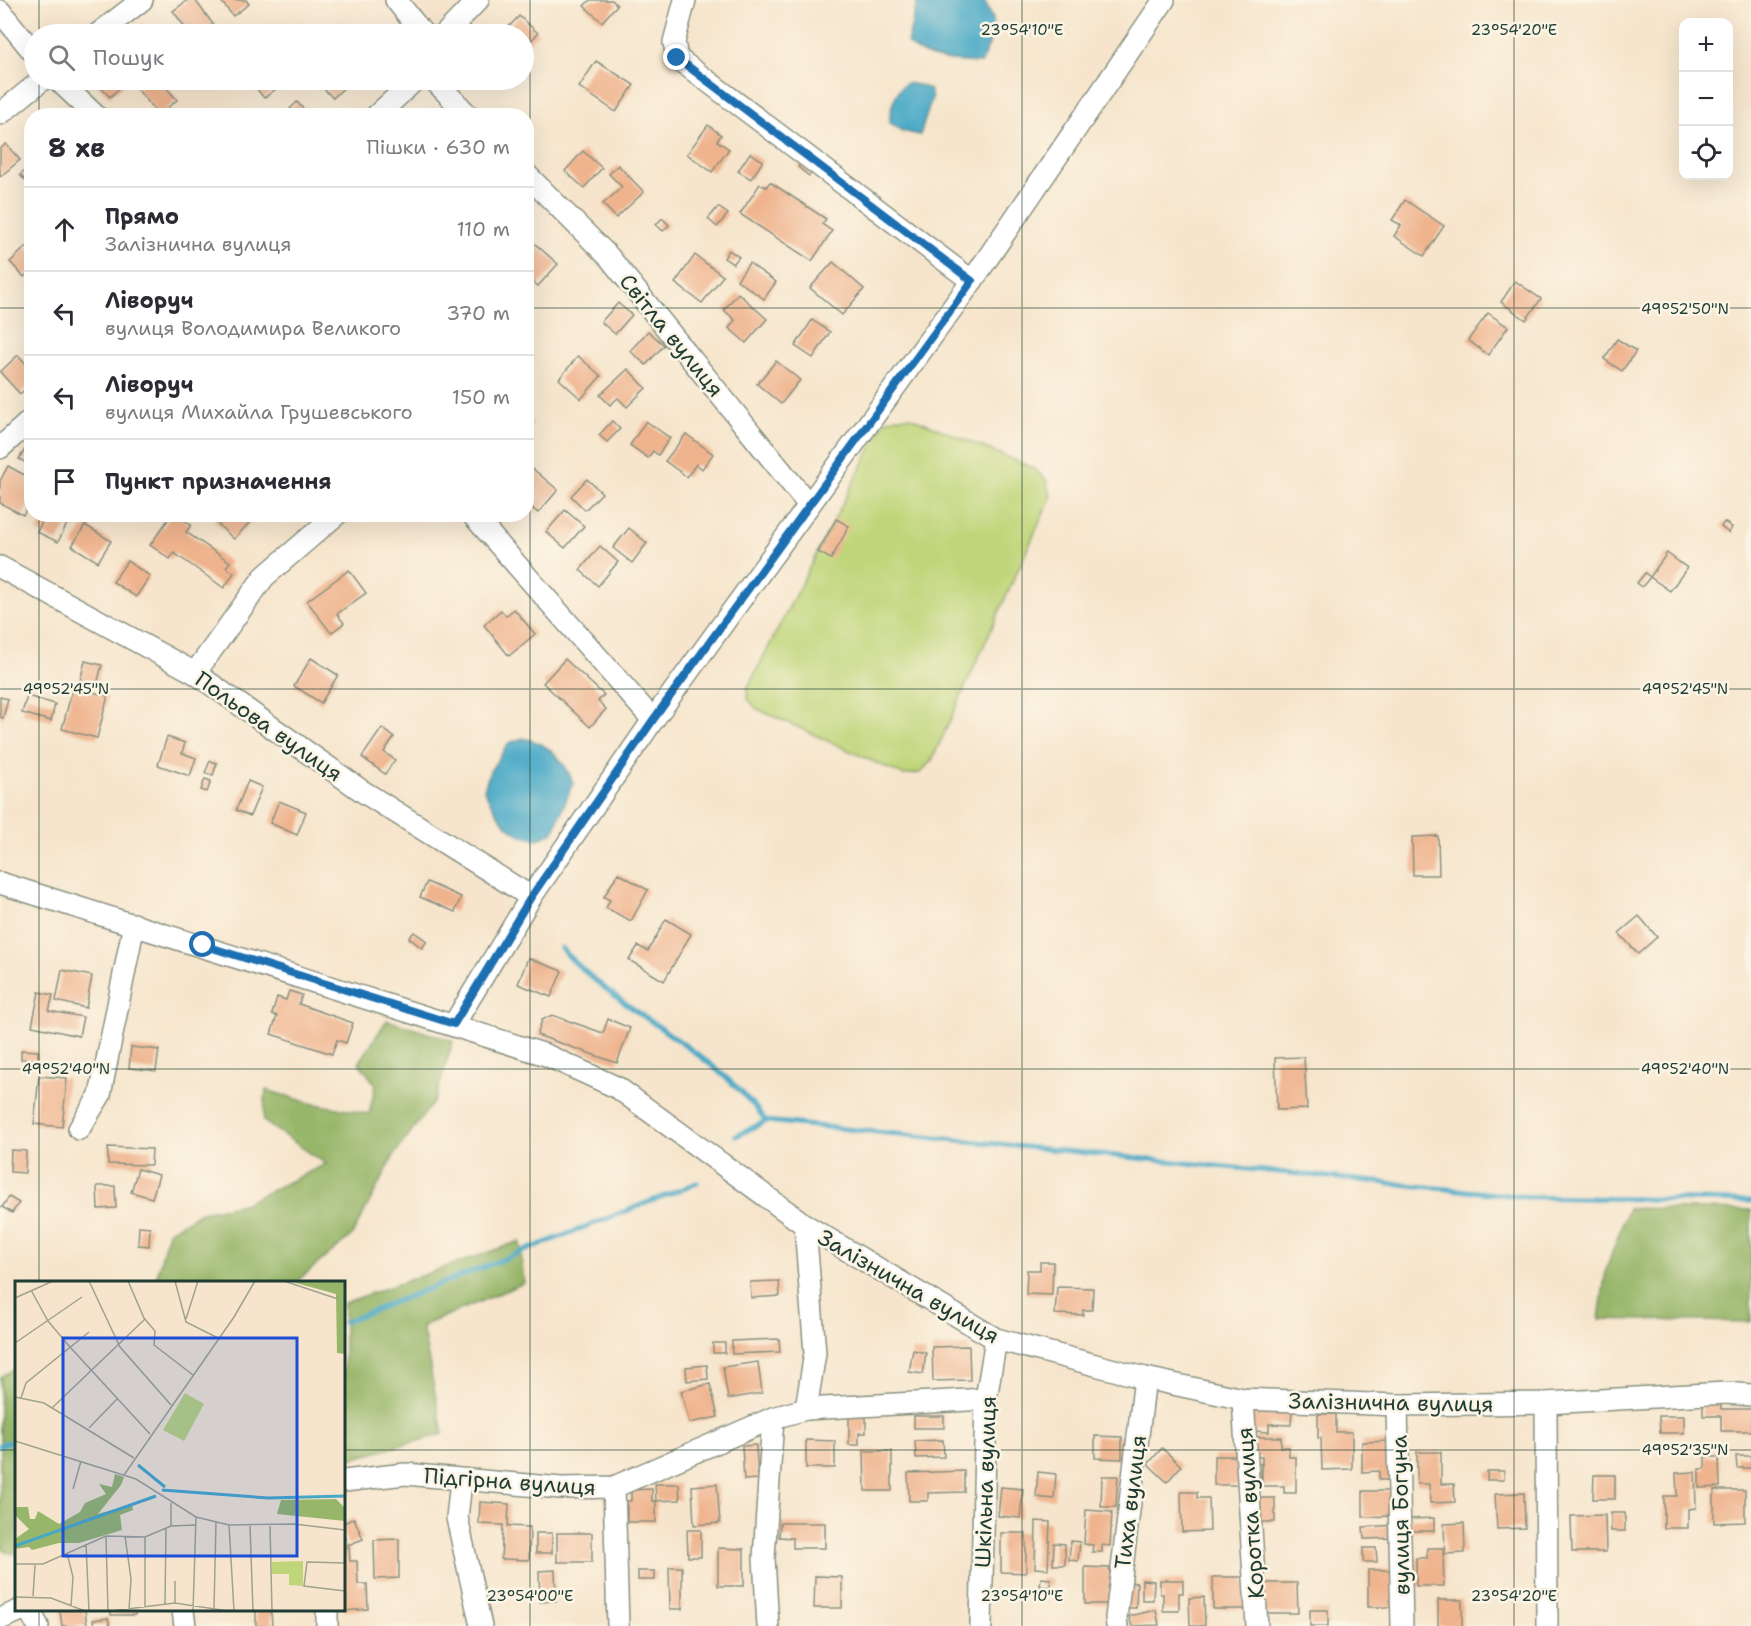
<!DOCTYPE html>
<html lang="uk">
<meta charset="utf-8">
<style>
body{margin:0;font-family:"Shantell Sans",sans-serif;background:#f2f2f3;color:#2b2b33}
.controls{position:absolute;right:18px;top:18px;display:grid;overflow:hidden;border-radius:12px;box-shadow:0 6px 24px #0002}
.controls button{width:54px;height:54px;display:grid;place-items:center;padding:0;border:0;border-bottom:2px solid #e1e1e2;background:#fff;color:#2b2b33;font:30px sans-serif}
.stop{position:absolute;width:18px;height:18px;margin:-14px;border:4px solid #1f6fb2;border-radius:50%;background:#fff}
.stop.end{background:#1f6fb2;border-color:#fff;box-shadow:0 2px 6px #0008}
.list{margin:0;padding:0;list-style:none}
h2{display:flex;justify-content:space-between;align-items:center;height:78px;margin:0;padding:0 24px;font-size:26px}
h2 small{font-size:20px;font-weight:400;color:#7c7c81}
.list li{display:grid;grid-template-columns:39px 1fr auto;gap:18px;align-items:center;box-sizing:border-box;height:84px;padding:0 24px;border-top:2px solid #e1e1e2}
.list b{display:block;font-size:22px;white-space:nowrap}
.list p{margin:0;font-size:20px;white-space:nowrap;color:#7c7c81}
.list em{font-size:20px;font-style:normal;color:#7c7c81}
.icon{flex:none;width:33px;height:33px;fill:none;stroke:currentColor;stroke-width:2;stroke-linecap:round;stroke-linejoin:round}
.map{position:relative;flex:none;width:1751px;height:1626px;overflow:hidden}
.search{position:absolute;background:#fff;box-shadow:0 6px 24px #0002;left:24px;top:24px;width:510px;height:66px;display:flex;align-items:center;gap:15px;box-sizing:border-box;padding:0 21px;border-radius:33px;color:#7c7c81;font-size:22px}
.panel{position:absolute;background:#fff;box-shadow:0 6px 24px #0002;left:24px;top:108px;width:510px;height:414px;border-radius:24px}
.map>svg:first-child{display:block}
.green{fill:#bfd579;stroke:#6f8956;stroke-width:1.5}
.forest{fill:#97b669;stroke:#5b7a4e;stroke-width:1.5}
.water{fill:#47a8c6;stroke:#33727d;stroke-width:1.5}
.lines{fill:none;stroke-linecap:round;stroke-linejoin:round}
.stream{stroke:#47a8c6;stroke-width:5}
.building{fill:#efb38d}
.minor-casing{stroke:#8a9180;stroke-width:24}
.minor{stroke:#fff;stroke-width:21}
.route{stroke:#1f6fb2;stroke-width:8}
.ticks{fill:none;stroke:#1f3d34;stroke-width:1.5;stroke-opacity:0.45}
.labels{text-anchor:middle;stroke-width:5;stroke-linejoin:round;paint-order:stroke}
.street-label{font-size:22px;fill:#1f3d34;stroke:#fcf5e5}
.inset-river{fill:none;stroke:#47a8c6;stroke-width:3}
.inset-road{fill:none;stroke:#a0a28f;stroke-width:1.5}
.view{fill:#1d4ed8;fill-opacity:0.15;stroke:#1d4ed8;stroke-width:3}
.inset-edge{fill:none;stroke:#1f3d34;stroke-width:3}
.ticks-label{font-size:15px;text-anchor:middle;fill:#1f3d34;stroke:#fcf5e5;stroke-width:5;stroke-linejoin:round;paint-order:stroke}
</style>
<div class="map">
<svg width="1751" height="1626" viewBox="0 0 1751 1626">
<rect width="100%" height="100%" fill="#fcf5e5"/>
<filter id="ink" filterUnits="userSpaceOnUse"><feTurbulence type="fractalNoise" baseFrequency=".0167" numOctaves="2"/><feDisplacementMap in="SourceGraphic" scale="12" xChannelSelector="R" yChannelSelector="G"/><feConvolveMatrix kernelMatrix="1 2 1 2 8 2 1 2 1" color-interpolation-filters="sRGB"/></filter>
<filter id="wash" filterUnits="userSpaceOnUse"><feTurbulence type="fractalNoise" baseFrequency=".008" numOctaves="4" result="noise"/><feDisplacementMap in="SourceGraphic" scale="24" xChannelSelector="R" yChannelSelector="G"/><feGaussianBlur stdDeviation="1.35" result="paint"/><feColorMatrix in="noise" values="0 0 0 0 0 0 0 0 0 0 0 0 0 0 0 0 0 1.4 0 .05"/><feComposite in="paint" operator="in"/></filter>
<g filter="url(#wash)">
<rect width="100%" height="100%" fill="#f6e5cc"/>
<path class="green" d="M 897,417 L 911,417 L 1033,468 L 1046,480 L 1051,497 L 932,760 L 920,773 L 903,775 L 757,709 L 748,699 L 747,689 L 885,421 Z"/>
<g class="forest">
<path d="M 387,1020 L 453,1041 L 435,1100 L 396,1152 L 352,1235 L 296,1282 L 150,1282 L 157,1276 L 168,1232 L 201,1212 L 243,1204 L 326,1164 L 263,1121 L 266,1090 L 310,1103 L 369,1114 L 376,1085 L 359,1063 Z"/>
<path d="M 1628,1208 L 1751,1210 L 1751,1322 L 1599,1319 L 1606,1270 Z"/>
<path d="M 520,1241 L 524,1283 L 422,1326 L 443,1434 L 344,1461 L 344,1303 Z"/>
<path d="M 16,1368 L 16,1552 L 12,1554 L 0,1548 L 0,1377 Z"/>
</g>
<g class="water">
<path d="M 918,0 L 984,0 L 993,19 L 991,39 L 981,63 C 955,62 927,61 907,43 Z"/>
<path d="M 906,83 L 919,85 L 929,89 L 932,98 L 920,135 L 902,131 L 889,122 C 891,108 894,92 906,83 Z"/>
<path d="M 523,738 C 549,743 564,759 573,783 L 553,833 C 548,835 540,839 535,839 C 508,836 495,812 484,790 L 490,771 L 509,743 Z"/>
</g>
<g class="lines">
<g class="stream">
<path d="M 561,948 C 622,1015 712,1047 766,1121"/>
<path d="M 736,1136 L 766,1121 L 1528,1197 L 1751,1201"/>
<path d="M 344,1322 L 697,1183"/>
<path d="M 0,1445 L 16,1440"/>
</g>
</g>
<g id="blocks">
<g class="building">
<path d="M 188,0 L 195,0 L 213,24 L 199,34 L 190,34 L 173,11 Z"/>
<path d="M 220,0 L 246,0 L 249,4 L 233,16 Z"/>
<path d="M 590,0 L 612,0 L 617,5 L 602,22 L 584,6 Z"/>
<path d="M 519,16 L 538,33 L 524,49 L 524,34 L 502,34 Z"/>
<path d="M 294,26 L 299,34 L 281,34 Z"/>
<path d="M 596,61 L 634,85 L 616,112 L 579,87 Z"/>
<path d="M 93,80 L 128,80 L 110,97 Z"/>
<path d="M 147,80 L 160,80 L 177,100 L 159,115 L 136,88 Z"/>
<path d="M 256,80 L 282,80 L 277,83 L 280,86 L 264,98 L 252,83 Z"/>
<path d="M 317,80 L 352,80 L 333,98 L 316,81 Z"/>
<path d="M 297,102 L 310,116 L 283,116 Z"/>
<path d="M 708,125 L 721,135 L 717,141 L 729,149 L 712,172 L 687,154 Z"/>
<path d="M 6,144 L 20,160 L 0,177 L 0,149 Z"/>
<path d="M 583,151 L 602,168 L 584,188 L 565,171 Z"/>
<path d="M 750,153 L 763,161 L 751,179 L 738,171 Z"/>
<path d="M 802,161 L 814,170 L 809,176 L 798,167 Z"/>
<path d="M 32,165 L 32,188 L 20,175 Z"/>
<path d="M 618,165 L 644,192 L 616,218 L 603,204 L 622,187 L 609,174 Z"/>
<path d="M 770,182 L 826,219 L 822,224 L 832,231 L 812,261 L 740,214 L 760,184 L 766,187 Z"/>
<path d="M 1405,200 L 1444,226 L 1424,256 L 1394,236 L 1401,225 L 1392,220 Z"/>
<path d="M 718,207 L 728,214 L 717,227 L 708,219 Z"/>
<path d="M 662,218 L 669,225 L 663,231 L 656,225 Z"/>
<path d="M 526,236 L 558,264 L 538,286 L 526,276 Z"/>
<path d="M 26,247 L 32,253 L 32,270 L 24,277 L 10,262 Z"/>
<path d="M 729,250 L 739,257 L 733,264 L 724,258 Z"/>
<path d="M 695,255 L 723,276 L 702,303 L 675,283 Z"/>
<path d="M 833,262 L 864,289 L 842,315 L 810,288 Z"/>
<path d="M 749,263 L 776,282 L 764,299 L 737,280 Z"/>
<path d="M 1515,281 L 1541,299 L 1526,320 L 1501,302 Z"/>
<path d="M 738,293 L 767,319 L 746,343 L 729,328 L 735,320 L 724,310 Z"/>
<path d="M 618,303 L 632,315 L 615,334 L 601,322 Z"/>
<path d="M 1488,313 L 1508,327 L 1488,355 L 1468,340 Z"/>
<path d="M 812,320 L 830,332 L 813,358 L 795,346 Z"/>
<path d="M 648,331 L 664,345 L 646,365 L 630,351 Z"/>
<path d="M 1617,339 L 1636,351 L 1622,371 L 1604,359 Z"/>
<path d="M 18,355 L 32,370 L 32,383 L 20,394 L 0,372 Z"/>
<path d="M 578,356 L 601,376 L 581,399 L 559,379 Z"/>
<path d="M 776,361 L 800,380 L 781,404 L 757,384 Z"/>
<path d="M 628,369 L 646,388 L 627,407 L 618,398 L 610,405 L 600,395 Z"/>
<path d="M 526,417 L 533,423 L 526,430 Z"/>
<path d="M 612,421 L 620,429 L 607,442 L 599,435 Z"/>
<path d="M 646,421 L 670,438 L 658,455 L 653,451 L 648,458 L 630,445 Z"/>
<path d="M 686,434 L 713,454 L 702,469 L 696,464 L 687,477 L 665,461 Z"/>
<path d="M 32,439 L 32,466 L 19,459 Z"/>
<path d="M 8,466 L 32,479 L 32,500 L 23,515 L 0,503 L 0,481 Z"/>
<path d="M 533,469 L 558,490 L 538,513 L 526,503 L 526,477 Z"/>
<path d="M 587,479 L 602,493 L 585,510 L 571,496 Z"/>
<path d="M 565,510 L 584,526 L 565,548 L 546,532 Z"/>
<path d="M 46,514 L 72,514 L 58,542 L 37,532 Z"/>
<path d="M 172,514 L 176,514 L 191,525 L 186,532 L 230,562 L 226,567 L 234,573 L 224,588 L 174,553 L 170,559 L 150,545 Z"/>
<path d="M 221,514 L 246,514 L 252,520 L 234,539 L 214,521 Z"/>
<path d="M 836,519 L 849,526 L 831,559 L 818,552 Z"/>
<path d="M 1724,522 L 1732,527 L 1729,533 L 1721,527 Z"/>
<path d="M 85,525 L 111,541 L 98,562 L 72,546 Z"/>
<path d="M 629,528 L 647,543 L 632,563 L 613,548 Z"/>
<path d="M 600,546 L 618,562 L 598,586 L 580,570 Z"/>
<path d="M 1667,553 L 1687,568 L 1670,591 L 1650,577 Z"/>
<path d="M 127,561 L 150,576 L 136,597 L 113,582 Z"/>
<path d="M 349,570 L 366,593 L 337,614 L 344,623 L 331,633 L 307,601 Z"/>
<path d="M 1645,573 L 1650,577 L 1642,587 L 1637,583 Z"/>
<path d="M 514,609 L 535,634 L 509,656 L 484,625 L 501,610 L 506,616 Z"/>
<path d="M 311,658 L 338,675 L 321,703 L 294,686 Z"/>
<path d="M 565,659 L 604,695 L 598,701 L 606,709 L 590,727 L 543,683 Z"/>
<path d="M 85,661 L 102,665 L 97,685 L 80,681 Z"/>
<path d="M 73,687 L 108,696 L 97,738 L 62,729 Z"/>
<path d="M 27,696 L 55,704 L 51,721 L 22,713 Z"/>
<path d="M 0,697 L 8,699 L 3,718 L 0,717 Z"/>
<path d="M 382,728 L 394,737 L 384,752 L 395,760 L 385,774 L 362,757 Z"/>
<path d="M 167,737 L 185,743 L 182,753 L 196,758 L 190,776 L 158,765 Z"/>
<path d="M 210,761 L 217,763 L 213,775 L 205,773 Z"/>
<path d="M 205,779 L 211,781 L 207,792 L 201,790 Z"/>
<path d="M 248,781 L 262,787 L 250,816 L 236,810 Z"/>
<path d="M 279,801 L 306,812 L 297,835 L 270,823 Z"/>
<path d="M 1438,836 L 1439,875 L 1413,875 L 1412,837 Z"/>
<path d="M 618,873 L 648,890 L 631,921 L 606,908 L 610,900 L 604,897 Z"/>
<path d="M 427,882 L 461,897 L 455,912 L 420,897 Z"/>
<path d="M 1639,916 L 1657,937 L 1638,954 L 1619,933 Z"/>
<path d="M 666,919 L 691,934 L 664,981 L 629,960 L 638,946 L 648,951 Z"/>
<path d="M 414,932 L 427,941 L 422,948 L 409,938 Z"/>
<path d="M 528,958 L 562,971 L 551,997 L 518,984 Z"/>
<path d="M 62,970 L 92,976 L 86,1008 L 56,1001 Z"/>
<path d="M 289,991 L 302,995 L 299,1004 L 353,1023 L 346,1043 L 337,1040 L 332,1054 L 271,1034 L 277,1016 L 272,1014 L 277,997 L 286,1000 Z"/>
<path d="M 39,992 L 53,995 L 49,1011 L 83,1017 L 79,1036 L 32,1026 Z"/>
<path d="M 552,1015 L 603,1033 L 608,1019 L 630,1028 L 617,1063 L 537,1035 L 542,1020 Z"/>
<path d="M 131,1047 L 159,1050 L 156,1071 L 129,1068 Z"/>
<path d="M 21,1050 L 38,1051 L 38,1060 L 21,1059 Z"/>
<path d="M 1304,1057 L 1307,1109 L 1277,1110 L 1275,1058 Z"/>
<path d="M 39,1076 L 67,1078 L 62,1127 L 34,1124 Z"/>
<path d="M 108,1147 L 152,1149 L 151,1165 L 108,1164 Z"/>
<path d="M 11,1150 L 26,1151 L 25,1173 L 10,1172 Z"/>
<path d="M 138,1169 L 159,1175 L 152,1198 L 131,1192 Z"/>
<path d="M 97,1186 L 115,1186 L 116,1208 L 98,1209 Z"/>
<path d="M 9,1197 L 19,1203 L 12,1213 L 2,1207 Z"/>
<path d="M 139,1226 L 150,1227 L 149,1246 L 138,1245 Z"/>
<path d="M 1040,1262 L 1053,1262 L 1052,1295 L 1026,1294 L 1027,1270 L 1040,1270 Z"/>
<path d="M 779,1281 L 780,1296 L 751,1298 L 750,1282 Z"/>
<path d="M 1057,1287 L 1093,1288 L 1092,1310 L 1083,1310 L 1083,1315 L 1055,1314 Z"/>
<path d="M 779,1339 L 780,1352 L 732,1354 L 732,1341 Z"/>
<rect x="713" y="1343" width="12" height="10"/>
<path d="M 969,1346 L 970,1380 L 933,1381 L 932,1347 Z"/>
<path d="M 913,1350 L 926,1353 L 923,1374 L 909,1372 Z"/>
<path d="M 758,1362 L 762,1393 L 728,1399 L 723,1367 Z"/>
<path d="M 707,1365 L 708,1379 L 687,1381 L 686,1367 Z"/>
<path d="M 710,1384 L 718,1417 L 689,1423 L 681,1391 Z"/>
<path d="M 1703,1402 L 1721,1402 L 1721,1409 L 1751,1409 L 1751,1431 L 1721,1431 L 1721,1416 L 1703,1416 Z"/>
<path d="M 1250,1407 L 1292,1409 L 1291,1425 L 1269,1424 L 1269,1432 L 1253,1431 Z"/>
<path d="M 849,1410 L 866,1410 L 866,1433 L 859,1433 L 859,1445 L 849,1445 Z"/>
<path d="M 1318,1414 L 1336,1414 L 1336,1432 L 1352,1432 L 1352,1469 L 1322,1470 L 1321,1438 L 1318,1438 Z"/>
<rect x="914" y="1416" width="30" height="12"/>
<path d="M 1659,1416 L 1684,1416 L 1684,1433 L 1660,1433 Z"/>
<path d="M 1095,1436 L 1122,1437 L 1122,1459 L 1095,1458 Z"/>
<path d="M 1255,1437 L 1281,1437 L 1281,1447 L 1289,1447 L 1289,1457 L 1296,1457 L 1296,1493 L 1284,1493 L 1284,1486 L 1262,1486 L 1262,1457 L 1255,1457 Z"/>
<path d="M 806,1440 L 835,1441 L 835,1468 L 806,1468 Z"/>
<path d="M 943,1440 L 944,1457 L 916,1458 L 915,1441 Z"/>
<path d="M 1393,1441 L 1393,1480 L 1379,1480 L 1379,1471 L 1362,1472 L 1362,1442 Z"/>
<path d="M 756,1445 L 758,1479 L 744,1480 L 742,1446 Z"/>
<path d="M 1162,1448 L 1181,1466 L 1167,1482 L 1148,1464 Z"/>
<path d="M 864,1451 L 892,1451 L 892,1491 L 865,1491 Z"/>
<path d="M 1417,1452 L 1441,1452 L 1441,1484 L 1454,1484 L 1455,1502 L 1430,1503 L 1429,1484 L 1417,1484 Z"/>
<rect x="1214" y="1456" width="27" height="29"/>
<path d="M 1736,1456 L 1751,1456 L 1751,1468 L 1737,1468 Z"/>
<path d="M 1705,1457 L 1719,1457 L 1720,1487 L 1699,1488 L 1699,1469 L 1705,1469 Z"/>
<path d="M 1251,1464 L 1261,1464 L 1261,1482 L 1252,1482 Z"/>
<path d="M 964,1471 L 964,1492 L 928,1493 L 928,1501 L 909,1501 L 908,1473 Z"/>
<rect x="1487" y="1471" width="17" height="9"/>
<path d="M 1038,1472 L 1056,1474 L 1054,1499 L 1036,1497 Z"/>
<path d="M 1695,1472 L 1696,1508 L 1688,1509 L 1688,1528 L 1664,1528 L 1664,1496 L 1677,1496 L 1676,1473 Z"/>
<path d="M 1594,1475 L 1615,1475 L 1615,1499 L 1593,1499 Z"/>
<path d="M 1102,1476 L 1118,1476 L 1116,1507 L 1101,1507 Z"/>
<path d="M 655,1484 L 679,1484 L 680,1500 L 656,1501 Z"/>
<path d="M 717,1484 L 720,1523 L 694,1525 L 692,1486 Z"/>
<path d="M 1001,1487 L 1023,1489 L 1020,1518 L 998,1516 Z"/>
<path d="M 652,1489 L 652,1501 L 656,1501 L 656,1522 L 627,1522 L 627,1501 L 631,1501 L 631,1490 Z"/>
<path d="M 1714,1490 L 1745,1490 L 1745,1522 L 1714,1523 Z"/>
<path d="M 1363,1491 L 1392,1491 L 1392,1516 L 1363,1517 Z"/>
<path d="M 1181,1492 L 1197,1492 L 1197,1498 L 1209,1498 L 1210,1531 L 1182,1532 Z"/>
<path d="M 1524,1493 L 1525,1528 L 1497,1529 L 1495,1494 Z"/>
<rect x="1256" y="1498" width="19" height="24"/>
<path d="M 480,1502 L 509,1504 L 508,1526 L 530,1527 L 529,1560 L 501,1559 L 503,1525 L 479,1524 Z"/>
<path d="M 1086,1510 L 1112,1512 L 1110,1546 L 1102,1545 L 1102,1552 L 1092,1552 L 1093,1545 L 1084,1544 Z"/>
<rect x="1611" y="1513" width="14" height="18"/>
<path d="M 1605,1515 L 1606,1552 L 1572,1552 L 1571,1516 Z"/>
<path d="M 354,1518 L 363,1539 L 348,1545 L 344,1535 L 344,1523 Z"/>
<path d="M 1434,1518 L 1434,1531 L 1410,1531 L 1410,1519 Z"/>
<path d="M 1036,1521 L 1050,1522 L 1048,1569 L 1035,1568 Z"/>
<path d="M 780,1523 L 825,1523 L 825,1548 L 793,1548 L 793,1538 L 779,1537 Z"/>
<path d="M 1464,1523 L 1465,1553 L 1445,1554 L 1444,1524 Z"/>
<path d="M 1396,1525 L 1396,1538 L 1364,1539 L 1363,1527 Z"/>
<path d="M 687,1530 L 701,1530 L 701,1557 L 688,1557 Z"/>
<rect x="536" y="1533" width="16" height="20"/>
<rect x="557" y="1533" width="35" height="29"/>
<path d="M 1001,1533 L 1026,1533 L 1026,1573 L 1001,1572 Z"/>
<path d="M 399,1539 L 399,1578 L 375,1579 L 374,1540 Z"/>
<path d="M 1071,1541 L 1080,1542 L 1078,1561 L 1069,1560 Z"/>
<path d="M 1054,1543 L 1065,1544 L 1065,1565 L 1053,1565 Z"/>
<path d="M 344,1547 L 349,1547 L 350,1561 L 357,1561 L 358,1584 L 367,1584 L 368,1609 L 344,1611 Z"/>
<path d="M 718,1548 L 744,1549 L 744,1586 L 718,1586 Z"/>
<path d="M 1363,1548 L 1376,1548 L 1377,1562 L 1363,1562 Z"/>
<path d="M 1427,1548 L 1443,1548 L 1444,1586 L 1416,1586 L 1416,1558 L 1427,1558 Z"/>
<path d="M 669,1567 L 682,1567 L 682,1609 L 670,1609 Z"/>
<path d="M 1085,1567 L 1110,1568 L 1109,1604 L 1085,1604 Z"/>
<path d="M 555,1570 L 556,1601 L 540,1602 L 539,1571 Z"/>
<rect x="1368" y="1570" width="27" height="37"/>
<rect x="638" y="1571" width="17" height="9"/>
<path d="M 815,1576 L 842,1577 L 842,1608 L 814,1608 Z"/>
<rect x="1213" y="1577" width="32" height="32"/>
<path d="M 1041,1578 L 1051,1579 L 1051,1587 L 1040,1586 Z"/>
<path d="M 1142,1580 L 1154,1581 L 1153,1600 L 1142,1600 Z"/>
<path d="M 1160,1580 L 1183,1580 L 1183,1593 L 1179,1593 L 1179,1611 L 1163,1611 L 1163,1594 L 1160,1594 Z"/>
<path d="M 1127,1582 L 1137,1583 L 1136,1608 L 1126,1608 Z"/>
<path d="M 1264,1583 L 1297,1583 L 1298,1613 L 1264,1613 Z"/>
<path d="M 1204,1597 L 1205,1626 L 1190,1626 L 1189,1598 Z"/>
<rect x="1438" y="1600" width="24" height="26"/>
<path d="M 60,1610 L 85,1610 L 87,1626 L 62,1626 Z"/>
<rect x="111" y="1610" width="24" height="5"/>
<path d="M 271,1610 L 272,1626 L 256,1626 L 256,1611 Z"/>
<path d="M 1156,1610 L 1159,1625 L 1132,1626 L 1129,1616 Z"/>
<rect x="1310" y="1610" width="18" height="16"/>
<path d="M 108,1618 L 110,1626 L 94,1626 L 93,1620 Z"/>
</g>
</g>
</g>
<g filter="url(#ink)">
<use href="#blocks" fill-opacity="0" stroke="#8a9180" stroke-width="1.5"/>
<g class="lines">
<g class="minor-casing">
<g id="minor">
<path d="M 396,0 L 423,34"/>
<path d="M 685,0 L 674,42 L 677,58 L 972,281"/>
<path d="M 0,11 L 34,53"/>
<path d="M 98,34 L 142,0"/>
<path d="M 445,34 L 478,0"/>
<path d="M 58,80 L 96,116"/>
<path d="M 434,80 L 469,116"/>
<path d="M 0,114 L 42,80"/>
<path d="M 376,116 L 415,80"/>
<path d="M 526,174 L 609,257 L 808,504"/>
<path d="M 0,448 L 32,419"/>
<path d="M 472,514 L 653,720"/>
<path d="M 0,567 L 195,673 L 362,791 L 531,897"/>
<path d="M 195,673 L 264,577 L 337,514"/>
<path d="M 0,883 L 546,1055 L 618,1088 L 805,1225 L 996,1339 L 1145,1378 L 1243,1399 L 1397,1405 L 1546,1403 L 1726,1393 L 1751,1395"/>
<path d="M 454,1024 L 531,897 L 653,720 L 972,281 L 1164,0"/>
<path d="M 79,1129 L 100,1095 L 134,924"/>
<path d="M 805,1225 L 815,1353 L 806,1409"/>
<path d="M 1243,1399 L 1257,1626"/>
<path d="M 1546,1403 L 1547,1626"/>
<path d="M 1397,1405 L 1402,1626"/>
<path d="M 344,1481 L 405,1474 L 561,1488 L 614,1487 L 773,1418 L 806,1409 L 986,1399"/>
<path d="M 461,1481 L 457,1518 L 481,1626"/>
<path d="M 614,1487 L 618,1626"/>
<path d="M 29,1610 L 38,1626"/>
<path d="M 183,1610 L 185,1626"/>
<path d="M 327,1610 L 327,1626"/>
<path d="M 0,1619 L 21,1610"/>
<path d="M 768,1626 L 764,1558 L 773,1418"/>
<path d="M 981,1626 L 986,1399 L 996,1339"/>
<path d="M 1117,1626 L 1116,1618 L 1145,1378"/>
</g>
</g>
<use href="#minor" class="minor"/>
</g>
</g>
<g class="lines" filter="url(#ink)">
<path class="route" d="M 203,945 L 454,1024 L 531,897 L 653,720 L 972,281 L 677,58"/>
</g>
<path class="ticks" d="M 39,0 L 39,34M 530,0 L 530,1626M 1022,0 L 1022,1626M 1514,0 L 1514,1626M 39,80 L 39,116M 0,308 L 32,308M 526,308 L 1751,308M 39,514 L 39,1282M 0,689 L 1751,689M 0,1069 L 1751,1069M 0,1450 L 16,1450M 344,1450 L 1751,1450M 39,1610 L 39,1626"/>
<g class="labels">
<g class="street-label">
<text transform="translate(672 335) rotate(51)" y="8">Світла вулиця</text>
<text transform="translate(269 726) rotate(35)" y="8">Польова вулиця</text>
<text transform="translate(909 1286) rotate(30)" y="8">Залізнична вулиця</text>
<text transform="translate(1391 1402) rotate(1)" y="8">Залізнична вулиця</text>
<text transform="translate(510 1481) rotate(4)" y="8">Підгірна вулиця</text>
<text transform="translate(985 1482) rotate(-88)" y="8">Шкільна вулиця</text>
<text transform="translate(1130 1502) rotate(-83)" y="8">Тиха вулиця</text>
<text transform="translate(1250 1513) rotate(-94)" y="8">Коротка вулиця</text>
<text transform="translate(1400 1515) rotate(-91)" y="8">вулиця Богуна</text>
</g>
</g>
<g transform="translate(15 1281)">
<rect width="330" height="330" fill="#f6e5cc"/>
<path d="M 170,112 L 189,123 L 169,160 L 148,149 ZM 288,280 L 288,305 L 274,304 L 274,293 L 257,293 L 257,281 Z" fill="#bfd579"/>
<path d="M 274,0 L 330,0 L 330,73 L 322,72 L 321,13 ZM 100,193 L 109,196 L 106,204 L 83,233 L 117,223 L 118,229 L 105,234 L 107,249 L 64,262 L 44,262 L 17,269 L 14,266 L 0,268 L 0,258 L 14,248 L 1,235 L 1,226 L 13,226 L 15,238 L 20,238 L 23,230 L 44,243 L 65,231 L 70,222 L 91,213 L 84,203 L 97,206 ZM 321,218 L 330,227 L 330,240 L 262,233 L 266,219 Z" fill="#97b669"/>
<path class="inset-river" d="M 123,184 L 150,206M 147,209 L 253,217 L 330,215M 0,265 L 141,215"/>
<path class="inset-road" d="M 74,0 L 105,66 L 156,124M 113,0 L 129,37 L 140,50 L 139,64 L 178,94M 160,0 L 171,41 L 203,57M 269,0 L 323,18M 16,9 L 33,40 L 55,66 L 135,153M 0,17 L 38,0M 171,38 L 183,0M 0,62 L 67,16M 0,116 L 29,122 L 119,177M 6,117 L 11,102 L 74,51M 37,127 L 130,38M 74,147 L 103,117M 0,160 L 121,198 L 181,236 L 214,244 L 279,243 L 330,249M 109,194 L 219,36 L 240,0M 58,208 L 66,180M 156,222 L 156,245M 214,244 L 219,330M 235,245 L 238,330M 255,245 L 257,330M 110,255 L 116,298 L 114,328M 91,256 L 93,330M 71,263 L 74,330M 52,272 L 58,296 L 56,325M 330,282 L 292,281 L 289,305 L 330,310M 0,283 L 28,283 L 91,255 L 130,256 L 156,245 L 180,244M 18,315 L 20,284M 0,316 L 36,317 L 70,330M 160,322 L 160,300M 150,323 L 151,247M 130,326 L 130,256M 199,328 L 201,241M 96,330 L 160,322 L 213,330M 178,330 L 181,236"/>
<path class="view" d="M 48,57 L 282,57 L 282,275 L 48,275 Z"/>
<rect width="330" height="330" class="inset-edge"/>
</g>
<g class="ticks-label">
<text x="1022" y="35">23°54'10"E</text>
<text x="1514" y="35">23°54'20"E</text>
<text x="1685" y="314">49°52'50"N</text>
<text x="66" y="694">49°52'45"N</text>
<text x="1685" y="694">49°52'45"N</text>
<text x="66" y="1074">49°52'40"N</text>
<text x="1685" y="1074">49°52'40"N</text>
<text x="1685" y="1455">49°52'35"N</text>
<text x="530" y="1601">23°54'00"E</text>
<text x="1022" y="1601">23°54'10"E</text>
<text x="1514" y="1601">23°54'20"E</text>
</g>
</svg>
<div class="controls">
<button>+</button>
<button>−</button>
<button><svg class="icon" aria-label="locate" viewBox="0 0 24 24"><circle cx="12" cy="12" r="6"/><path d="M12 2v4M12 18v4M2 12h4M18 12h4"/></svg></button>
</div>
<div class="stop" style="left:203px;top:945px"></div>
<div class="stop end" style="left:677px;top:58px"></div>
<div class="search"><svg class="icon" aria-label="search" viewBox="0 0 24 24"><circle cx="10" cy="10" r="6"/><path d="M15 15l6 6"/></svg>Пошук</div>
<section class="panel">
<h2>8 хв<small>Пішки · 630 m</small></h2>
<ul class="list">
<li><svg class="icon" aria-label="ahead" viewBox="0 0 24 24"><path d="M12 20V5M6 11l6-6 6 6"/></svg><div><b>Прямо</b><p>Залізнична вулиця</p></div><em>110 m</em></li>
<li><svg class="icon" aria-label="left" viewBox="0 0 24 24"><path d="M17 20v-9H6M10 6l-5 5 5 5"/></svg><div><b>Ліворуч</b><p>вулиця Володимира Великого</p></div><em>370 m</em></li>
<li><svg class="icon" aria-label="left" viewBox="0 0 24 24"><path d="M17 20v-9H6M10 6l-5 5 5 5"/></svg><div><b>Ліворуч</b><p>вулиця Михайла Грушевського</p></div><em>150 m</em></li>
<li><svg class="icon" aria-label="arrive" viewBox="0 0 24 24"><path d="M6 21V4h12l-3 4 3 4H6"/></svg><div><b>Пункт призначення</b></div></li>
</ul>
</section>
</div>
